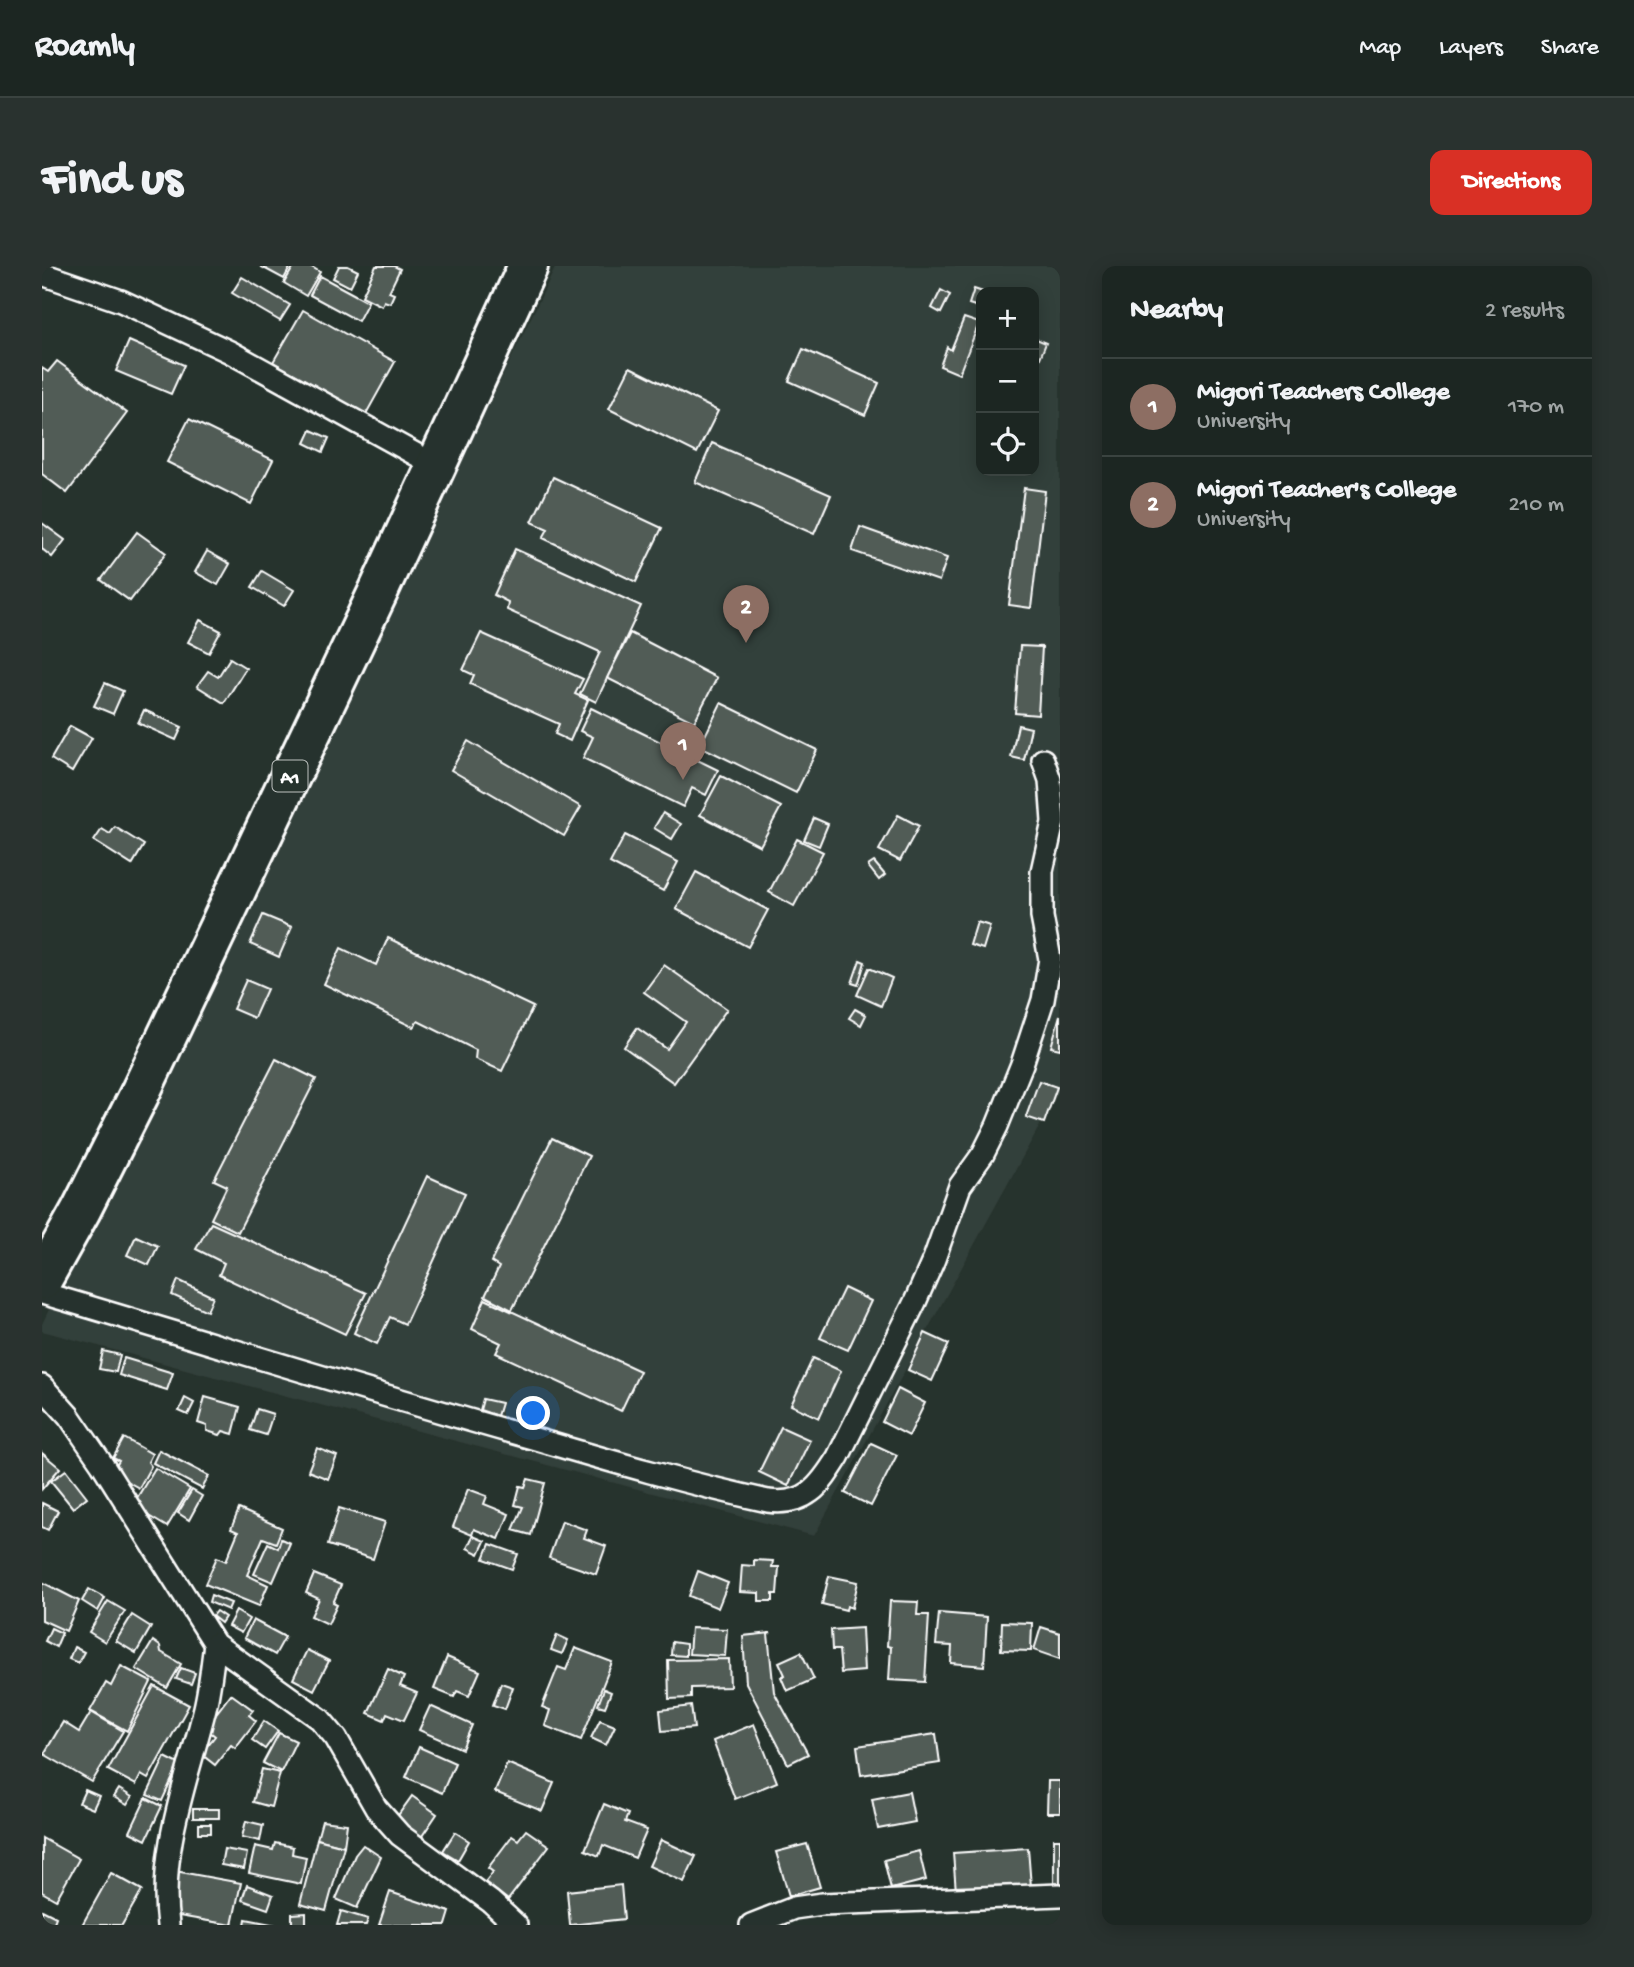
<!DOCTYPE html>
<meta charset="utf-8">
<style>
body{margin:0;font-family:"Gochi Hand",sans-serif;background:#29322f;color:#f1f3f6}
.controls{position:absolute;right:21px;top:21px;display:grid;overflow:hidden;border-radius:14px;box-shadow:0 4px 18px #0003}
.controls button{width:63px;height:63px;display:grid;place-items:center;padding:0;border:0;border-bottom:2px solid #3a4340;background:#1c2622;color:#f1f3f6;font:35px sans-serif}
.you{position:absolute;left:492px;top:1148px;width:24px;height:24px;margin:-18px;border:5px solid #fff;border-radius:50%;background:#1a73e8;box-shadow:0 0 0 10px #1a73e833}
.badge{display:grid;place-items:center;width:46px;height:46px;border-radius:50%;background:#d93025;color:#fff;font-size:23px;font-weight:700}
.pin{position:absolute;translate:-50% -58px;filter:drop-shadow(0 2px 4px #0008)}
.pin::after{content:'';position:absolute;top:37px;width:24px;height:21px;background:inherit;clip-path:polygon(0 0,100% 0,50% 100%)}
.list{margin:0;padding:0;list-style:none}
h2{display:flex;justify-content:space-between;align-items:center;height:91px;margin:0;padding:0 28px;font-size:30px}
h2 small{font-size:23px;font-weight:400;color:#a0a5a5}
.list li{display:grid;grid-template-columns:46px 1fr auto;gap:21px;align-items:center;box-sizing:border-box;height:98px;padding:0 28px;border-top:2px solid #3a4340}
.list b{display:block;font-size:26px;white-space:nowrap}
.list p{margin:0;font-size:23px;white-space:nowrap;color:#a0a5a5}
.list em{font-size:23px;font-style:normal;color:#a0a5a5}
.icon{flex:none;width:38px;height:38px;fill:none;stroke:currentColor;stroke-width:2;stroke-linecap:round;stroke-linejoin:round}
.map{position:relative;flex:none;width:1018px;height:1659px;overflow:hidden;border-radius:14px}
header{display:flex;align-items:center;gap:42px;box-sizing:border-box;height:98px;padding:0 35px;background:#1c2622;border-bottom:2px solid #3a4340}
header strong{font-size:33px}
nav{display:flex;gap:38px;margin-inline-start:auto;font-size:24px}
.intro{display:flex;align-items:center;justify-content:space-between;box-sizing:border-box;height:168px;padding:0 42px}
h1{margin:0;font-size:49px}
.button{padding:18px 32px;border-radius:14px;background:#d93025;color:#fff;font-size:24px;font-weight:700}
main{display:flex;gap:42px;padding:0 42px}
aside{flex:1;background:#1c2622;border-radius:14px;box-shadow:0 4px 18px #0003}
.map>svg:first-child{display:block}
.built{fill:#333f3a;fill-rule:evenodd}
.building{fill:#515c57;stroke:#fff;stroke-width:2}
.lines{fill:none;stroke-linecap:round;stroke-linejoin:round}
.street-casing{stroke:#fff;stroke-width:26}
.highway-casing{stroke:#fff;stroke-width:44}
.street{stroke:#26332d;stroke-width:21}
.highway{stroke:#26332d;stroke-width:38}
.labels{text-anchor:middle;stroke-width:5;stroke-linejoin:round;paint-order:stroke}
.shield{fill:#26332d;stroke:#bec2c0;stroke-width:2}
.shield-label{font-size:19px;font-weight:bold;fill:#fff}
</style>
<header>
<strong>Roamly</strong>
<nav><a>Map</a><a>Layers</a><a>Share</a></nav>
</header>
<div class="intro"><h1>Find us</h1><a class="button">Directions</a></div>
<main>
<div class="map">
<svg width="1018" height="1659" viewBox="0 0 1018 1659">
<rect width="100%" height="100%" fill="#26332d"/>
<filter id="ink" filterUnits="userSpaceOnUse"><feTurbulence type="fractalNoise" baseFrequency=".0143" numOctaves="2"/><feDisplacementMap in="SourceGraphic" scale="14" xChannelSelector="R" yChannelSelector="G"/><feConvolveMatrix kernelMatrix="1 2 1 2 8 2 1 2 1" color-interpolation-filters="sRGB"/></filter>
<g filter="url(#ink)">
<path class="built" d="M 514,0 L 1018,0 L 1018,823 L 772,1270 L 0,1065 L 0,1058 ZM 939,26 L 992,26 L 992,205 L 939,205 Z"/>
<g class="building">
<path d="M 218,0 L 249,0 L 242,13 Z"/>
<path d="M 252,0 L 268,0 L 278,6 L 264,30 L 242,17 Z"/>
<path d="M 297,0 L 306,0 L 316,5 L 308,21 L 291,12 Z"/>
<path d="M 334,0 L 352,0 L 358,3 L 347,26 L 352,28 L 348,37 L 342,35 L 340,40 L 320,30 Z"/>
<path d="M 278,10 L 326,36 L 316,55 L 268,29 Z"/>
<path d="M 200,11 L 248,39 L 238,55 L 190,27 Z"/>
<path d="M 932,23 L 941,26 L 939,42 L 927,38 Z"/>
<path d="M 899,24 L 908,29 L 899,47 L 890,42 Z"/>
<path d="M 261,44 L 353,96 L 324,148 L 231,96 Z"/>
<path d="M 922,52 L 937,57 L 917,108 L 898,100 L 905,81 L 909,84 Z"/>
<path d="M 992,72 L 1004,77 L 992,107 Z"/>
<path d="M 87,75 L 142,99 L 129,128 L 74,105 Z"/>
<path d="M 761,83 L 837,117 L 823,149 L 747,115 Z"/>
<path d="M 15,95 L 85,147 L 25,227 L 0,208 L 0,102 L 6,106 Z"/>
<path d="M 588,101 L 676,145 L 655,187 L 567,143 Z"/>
<path d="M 147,153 L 231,194 L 209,238 L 125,196 Z"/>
<path d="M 269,164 L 287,172 L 281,186 L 263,177 Z"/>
<path d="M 670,177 L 789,229 L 772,268 L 653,216 Z"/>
<path d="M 511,211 L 620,262 L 594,316 L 501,272 L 506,263 L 490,256 Z"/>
<path d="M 982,222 L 1003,225 L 989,342 L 967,339 Z"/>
<path d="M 0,257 L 23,274 L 10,291 L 0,283 Z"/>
<path d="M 818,261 L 905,292 L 897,315 L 810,285 Z"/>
<path d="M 95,266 L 124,287 L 88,335 L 59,314 Z"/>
<path d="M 473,283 L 599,340 L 554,436 L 538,428 L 558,386 L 465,344 L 466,336 L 452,329 Z"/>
<path d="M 165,285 L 188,298 L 176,319 L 153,306 Z"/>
<path d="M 220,305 L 252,324 L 242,340 L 210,321 Z"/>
<path d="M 158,354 L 179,365 L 167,387 L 146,376 Z"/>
<path d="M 439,367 L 541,413 L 533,428 L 546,434 L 528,475 L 513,468 L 517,458 L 428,418 L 432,409 L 421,404 Z"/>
<path d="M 588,367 L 675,412 L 652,456 L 565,412 Z"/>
<path d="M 978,380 L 1000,381 L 996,449 L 973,447 Z"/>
<path d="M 188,392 L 204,402 L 182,437 L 155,420 L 166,405 L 176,411 Z"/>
<path d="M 63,417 L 81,425 L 71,448 L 52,440 Z"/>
<path d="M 679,437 L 775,484 L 754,527 L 658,480 Z"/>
<path d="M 549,442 L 676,504 L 664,529 L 650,522 L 641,541 L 541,492 L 551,471 L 538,465 Z"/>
<path d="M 102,444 L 140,461 L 134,474 L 96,457 Z"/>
<path d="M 976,459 L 989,462 L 982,494 L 969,491 Z"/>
<path d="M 28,460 L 50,472 L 30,506 L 9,493 Z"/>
<path d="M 426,475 L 539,541 L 522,570 L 409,504 Z"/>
<path d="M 679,510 L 739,541 L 718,580 L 658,549 Z"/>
<path d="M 621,547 L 639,558 L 630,573 L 612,562 Z"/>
<path d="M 856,549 L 877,560 L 858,595 L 837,584 Z"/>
<path d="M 772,552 L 786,558 L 777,580 L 762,574 Z"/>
<path d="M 73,561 L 102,579 L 90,599 L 52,575 L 60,563 L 68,568 Z"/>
<path d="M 583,569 L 636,596 L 621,625 L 568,597 Z"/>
<path d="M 755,573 L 781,586 L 752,640 L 727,626 Z"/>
<path d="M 832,596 L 843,609 L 837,614 L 826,600 Z"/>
<path d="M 654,606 L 726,644 L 706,681 L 634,643 Z"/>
<path d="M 221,649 L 250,661 L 237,691 L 208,678 Z"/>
<path d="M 935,656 L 948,660 L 941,683 L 928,679 Z"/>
<path d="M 346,672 L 491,741 L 460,805 L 433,793 L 434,784 L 376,755 L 371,761 L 282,718 L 299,682 L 334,699 Z"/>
<path d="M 818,694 L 823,696 L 816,719 L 810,717 Z"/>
<path d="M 622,699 L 685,743 L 632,817 L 582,781 L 595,762 L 625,783 L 644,756 L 602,726 Z"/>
<path d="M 827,702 L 850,712 L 839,740 L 815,729 Z"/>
<path d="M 204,714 L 225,723 L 212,752 L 191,743 Z"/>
<path d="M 813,743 L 824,749 L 819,759 L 807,752 Z"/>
<path d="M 1018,749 L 1018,783 L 1009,781 Z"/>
<path d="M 234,793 L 274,813 L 196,966 L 169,953 L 185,920 L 172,914 Z"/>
<path d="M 997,815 L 1015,821 L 1002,857 L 984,851 Z"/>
<path d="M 510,872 L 547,890 L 470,1044 L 443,1030 L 457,1001 L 449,996 Z"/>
<path d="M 385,910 L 423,927 L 363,1058 L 348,1051 L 335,1078 L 312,1067 Z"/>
<path d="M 169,957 L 324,1027 L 303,1068 L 177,1009 L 182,997 L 154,983 Z"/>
<path d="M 94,970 L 116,980 L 107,999 L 85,989 Z"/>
<path d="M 136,1014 L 171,1031 L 165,1045 L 130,1029 Z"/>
<path d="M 802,1022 L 829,1035 L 806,1084 L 778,1072 Z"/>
<path d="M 443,1033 L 598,1105 L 579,1145 L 454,1087 L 459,1077 L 430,1063 Z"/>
<path d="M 883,1067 L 907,1078 L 890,1115 L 866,1104 Z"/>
<path d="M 61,1085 L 78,1089 L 74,1106 L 57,1103 Z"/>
<path d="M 82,1092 L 131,1107 L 125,1124 L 77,1109 Z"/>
<path d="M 771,1092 L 799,1105 L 777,1152 L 749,1139 Z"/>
<path d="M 856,1123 L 883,1137 L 867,1170 L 840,1156 Z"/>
<path d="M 163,1131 L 198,1141 L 191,1168 L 181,1165 L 178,1169 L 165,1165 L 165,1160 L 156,1157 Z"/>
<path d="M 143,1132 L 152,1137 L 146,1149 L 137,1145 Z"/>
<path d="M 441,1133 L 459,1137 L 455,1150 L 438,1144 Z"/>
<path d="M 215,1143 L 231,1148 L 224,1169 L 208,1164 Z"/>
<path d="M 739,1161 L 768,1174 L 746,1220 L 717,1206 Z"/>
<path d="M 82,1172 L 110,1188 L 106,1196 L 109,1200 L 97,1222 L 70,1207 L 77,1195 L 71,1192 Z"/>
<path d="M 829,1177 L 855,1189 L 829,1240 L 803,1227 Z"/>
<path d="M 275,1182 L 295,1190 L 286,1213 L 266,1205 Z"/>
<path d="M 117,1184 L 167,1210 L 160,1223 L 111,1197 Z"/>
<path d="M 0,1187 L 18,1202 L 0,1223 Z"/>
<path d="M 113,1202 L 148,1223 L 125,1261 L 90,1240 Z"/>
<path d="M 24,1204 L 45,1231 L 31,1242 L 9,1215 Z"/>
<path d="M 486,1213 L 503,1217 L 489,1269 L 471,1264 L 481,1241 L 473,1239 L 478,1220 L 483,1221 Z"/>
<path d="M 426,1223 L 445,1230 L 442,1238 L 467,1248 L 457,1273 L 432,1263 L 430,1269 L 411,1261 Z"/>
<path d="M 150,1224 L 160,1230 L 147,1254 L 136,1247 Z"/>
<path d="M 0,1237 L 16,1245 L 6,1264 L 0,1261 Z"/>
<path d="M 297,1242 L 343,1256 L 331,1293 L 286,1279 Z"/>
<path d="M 197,1243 L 240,1262 L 234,1277 L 221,1272 L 205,1309 L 226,1319 L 217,1340 L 163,1318 L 175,1291 L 184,1295 L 196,1266 L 189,1263 Z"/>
<path d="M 520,1255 L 545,1264 L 542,1272 L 564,1280 L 554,1308 L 507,1292 Z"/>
<path d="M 431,1270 L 443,1275 L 437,1288 L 425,1282 Z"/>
<path d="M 239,1273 L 248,1277 L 231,1316 L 212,1308 L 226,1277 L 236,1282 Z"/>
<path d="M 448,1278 L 476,1288 L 470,1303 L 442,1293 Z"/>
<path d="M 712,1294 L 731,1295 L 730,1301 L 737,1301 L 735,1328 L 731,1328 L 731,1335 L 717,1335 L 717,1327 L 698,1326 L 700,1299 L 712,1300 Z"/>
<path d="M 656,1305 L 686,1317 L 676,1342 L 647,1330 Z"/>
<path d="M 272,1308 L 299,1319 L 291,1337 L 295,1339 L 286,1358 L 269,1350 L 277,1333 L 264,1327 Z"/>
<path d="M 787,1310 L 816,1316 L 810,1342 L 805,1340 L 804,1344 L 780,1338 Z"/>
<path d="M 0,1316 L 37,1335 L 24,1365 L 0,1354 Z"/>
<path d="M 47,1323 L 63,1332 L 56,1345 L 40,1335 Z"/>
<path d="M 169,1329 L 189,1337 L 186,1344 L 167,1336 Z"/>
<path d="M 66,1335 L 83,1345 L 63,1376 L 47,1366 Z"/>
<path d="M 848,1335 L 876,1336 L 875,1349 L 887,1349 L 883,1416 L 847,1414 L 849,1381 L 845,1380 Z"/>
<path d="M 174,1345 L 183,1351 L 179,1357 L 170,1350 Z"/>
<path d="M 194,1345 L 207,1353 L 199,1367 L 186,1360 Z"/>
<path d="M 897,1347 L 945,1351 L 942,1400 L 909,1397 L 910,1380 L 894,1379 Z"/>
<path d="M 90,1349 L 109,1361 L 94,1387 L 74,1375 Z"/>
<path d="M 211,1354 L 243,1371 L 233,1389 L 202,1372 Z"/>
<path d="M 960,1356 L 990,1357 L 989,1385 L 959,1384 Z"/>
<path d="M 999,1361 L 1018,1367 L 1018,1393 L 992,1384 Z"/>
<path d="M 9,1362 L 20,1367 L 14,1381 L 3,1375 Z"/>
<path d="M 649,1362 L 685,1363 L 683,1390 L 647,1388 Z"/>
<path d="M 820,1362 L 822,1405 L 799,1407 L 797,1384 L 790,1384 L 789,1364 Z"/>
<path d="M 729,1367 L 726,1368 L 732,1426 L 766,1488 L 746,1498 L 704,1417 L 701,1370 Z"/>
<path d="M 515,1369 L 526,1374 L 520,1388 L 509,1384 Z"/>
<path d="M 111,1375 L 118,1380 L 119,1386 L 139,1398 L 125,1422 L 94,1403 Z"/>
<path d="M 630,1376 L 644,1378 L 644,1390 L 629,1389 Z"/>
<path d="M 32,1381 L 42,1386 L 36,1397 L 27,1393 Z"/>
<path d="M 533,1382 L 570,1396 L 539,1474 L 503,1460 L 508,1444 L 500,1441 L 516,1401 L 524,1404 Z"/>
<path d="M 265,1384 L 287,1395 L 272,1424 L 251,1413 Z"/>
<path d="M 759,1386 L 772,1413 L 745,1425 L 739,1411 L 743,1409 L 737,1396 Z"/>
<path d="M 405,1391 L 438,1405 L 427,1430 L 415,1425 L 412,1431 L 392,1423 Z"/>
<path d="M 687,1393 L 688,1421 L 649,1422 L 649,1432 L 627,1433 L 626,1394 Z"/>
<path d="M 79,1400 L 109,1416 L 85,1465 L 48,1445 L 64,1417 L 69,1420 Z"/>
<path d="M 139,1402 L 153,1407 L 149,1418 L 134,1413 Z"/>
<path d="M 346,1403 L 362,1411 L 358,1420 L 375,1427 L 362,1454 L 345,1447 L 342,1454 L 326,1447 Z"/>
<path d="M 459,1417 L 471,1421 L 463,1443 L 451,1439 Z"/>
<path d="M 112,1420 L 147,1439 L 106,1513 L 99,1509 L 94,1519 L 66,1504 Z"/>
<path d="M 562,1423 L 569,1426 L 563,1441 L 556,1439 Z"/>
<path d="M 189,1428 L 211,1444 L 207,1449 L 214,1455 L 193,1482 L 189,1479 L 173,1499 L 159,1488 L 173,1470 L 163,1462 Z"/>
<path d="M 388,1440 L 430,1459 L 420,1483 L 377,1464 Z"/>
<path d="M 649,1440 L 652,1462 L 620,1465 L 618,1444 Z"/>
<path d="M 49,1446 L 81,1465 L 50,1516 L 2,1488 L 21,1456 L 37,1466 Z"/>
<path d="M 558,1454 L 573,1460 L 564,1479 L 549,1472 Z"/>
<path d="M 222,1455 L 236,1465 L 223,1483 L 210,1474 Z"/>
<path d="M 712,1458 L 735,1516 L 693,1533 L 671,1475 Z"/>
<path d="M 237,1467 L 254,1475 L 239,1506 L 221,1497 Z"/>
<path d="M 894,1468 L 898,1497 L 819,1509 L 815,1480 Z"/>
<path d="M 377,1481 L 413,1497 L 400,1527 L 364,1511 Z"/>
<path d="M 123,1491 L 137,1498 L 120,1535 L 105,1529 Z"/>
<path d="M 465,1497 L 512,1517 L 500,1545 L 453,1526 Z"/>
<path d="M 220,1503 L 238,1507 L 229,1541 L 211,1536 Z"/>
<path d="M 1006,1515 L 1018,1515 L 1018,1547 L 1005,1547 Z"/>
<path d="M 77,1523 L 90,1531 L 85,1539 L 72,1531 Z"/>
<path d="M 43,1524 L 57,1530 L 51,1543 L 37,1537 Z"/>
<path d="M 867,1526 L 873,1556 L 836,1563 L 830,1533 Z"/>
<path d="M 370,1530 L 395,1548 L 378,1573 L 352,1555 Z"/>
<path d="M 104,1532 L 120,1540 L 104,1574 L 88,1566 Z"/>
<path d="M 562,1538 L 586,1548 L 583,1556 L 605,1564 L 593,1592 L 561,1579 L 557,1590 L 543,1584 Z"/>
<rect x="151" y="1543" width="26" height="9"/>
<path d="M 204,1555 L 221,1559 L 218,1575 L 200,1571 Z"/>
<path d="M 280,1555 L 305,1558 L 302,1580 L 275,1573 Z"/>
<rect x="157" y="1558" width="12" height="9"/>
<path d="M 484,1564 L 507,1580 L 466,1634 L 443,1616 L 451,1606 L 446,1602 L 470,1570 L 476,1574 Z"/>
<path d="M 413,1566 L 427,1575 L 416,1594 L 401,1585 Z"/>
<path d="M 0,1572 L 37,1593 L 14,1634 L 0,1626 Z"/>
<path d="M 275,1573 L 302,1580 L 284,1645 L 258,1638 Z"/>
<rect x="1012" y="1573" width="6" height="47"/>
<path d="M 619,1574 L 654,1590 L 642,1616 L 607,1600 Z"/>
<path d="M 233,1577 L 251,1581 L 250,1588 L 264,1591 L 259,1618 L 207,1607 L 213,1580 L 231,1584 Z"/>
<path d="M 765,1578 L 778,1621 L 747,1630 L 734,1586 Z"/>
<path d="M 321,1579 L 339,1591 L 315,1642 L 294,1633 L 313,1589 Z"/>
<path d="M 986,1582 L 989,1621 L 914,1626 L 911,1587 Z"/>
<path d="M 182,1583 L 205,1587 L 202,1603 L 179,1599 Z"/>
<path d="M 877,1585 L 884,1614 L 849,1623 L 842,1594 Z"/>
<path d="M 133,1605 L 199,1617 L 190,1659 L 125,1648 Z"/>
<path d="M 69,1607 L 100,1624 L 80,1659 L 40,1659 Z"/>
<path d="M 205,1619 L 231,1629 L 226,1643 L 200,1634 Z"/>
<path d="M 579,1619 L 582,1653 L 528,1659 L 525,1625 Z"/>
<path d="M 348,1626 L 408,1646 L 404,1659 L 337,1659 Z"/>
<path d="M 0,1644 L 14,1651 L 11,1659 L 0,1659 Z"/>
<path d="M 299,1645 L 326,1653 L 324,1659 L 295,1659 Z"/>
<path d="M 264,1647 L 264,1658 L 250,1658 L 250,1648 Z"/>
<path d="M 204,1653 L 234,1659 L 203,1659 Z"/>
</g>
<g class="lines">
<g class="street-casing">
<g id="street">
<path d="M 0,8 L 79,35 L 188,86 L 393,199"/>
<path d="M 0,1027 C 163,1075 326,1126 490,1172 C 568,1195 647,1218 726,1235 C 764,1240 778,1220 796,1191 L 873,1036 L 892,993 L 918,920 L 941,888 L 955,860 L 980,798 L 1001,734 L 1008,693 L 1000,651 L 1000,605 L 1011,556 L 1008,514 L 1001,494"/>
<path d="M 0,1120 L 27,1150 L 60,1198 L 173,1378 L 278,1453 L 294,1472 L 334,1542 L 358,1569 L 449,1636 L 474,1659"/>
<path d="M 126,1659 C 116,1585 146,1512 163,1442 C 168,1421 170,1399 173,1378"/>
<path d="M 709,1659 L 752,1642 L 780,1638 L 1018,1629"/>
</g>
</g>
<g class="highway-casing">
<path id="highway" d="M 0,1014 L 39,944 L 97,829 L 337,324 L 486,0"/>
</g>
<use href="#street" class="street"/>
<use href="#highway" class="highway"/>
</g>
</g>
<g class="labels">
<rect class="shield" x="230.5" y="494.5" width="35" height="31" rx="5"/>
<g class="shield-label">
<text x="248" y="517">A1</text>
</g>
</g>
</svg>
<div class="controls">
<button>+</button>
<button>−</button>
<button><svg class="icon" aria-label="locate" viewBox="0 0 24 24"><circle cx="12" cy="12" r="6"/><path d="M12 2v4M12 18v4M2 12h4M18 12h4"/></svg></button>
</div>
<div class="you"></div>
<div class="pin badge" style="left:641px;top:514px;background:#8d6e63">1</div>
<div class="pin badge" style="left:704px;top:377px;background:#8d6e63">2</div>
</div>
<aside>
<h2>Nearby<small>2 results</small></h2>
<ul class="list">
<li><span class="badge" style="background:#8d6e63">1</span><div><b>Migori Teachers College</b><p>University</p></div><em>170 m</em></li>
<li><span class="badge" style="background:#8d6e63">2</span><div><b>Migori Teacher's College</b><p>University</p></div><em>210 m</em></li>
</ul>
</aside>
</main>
